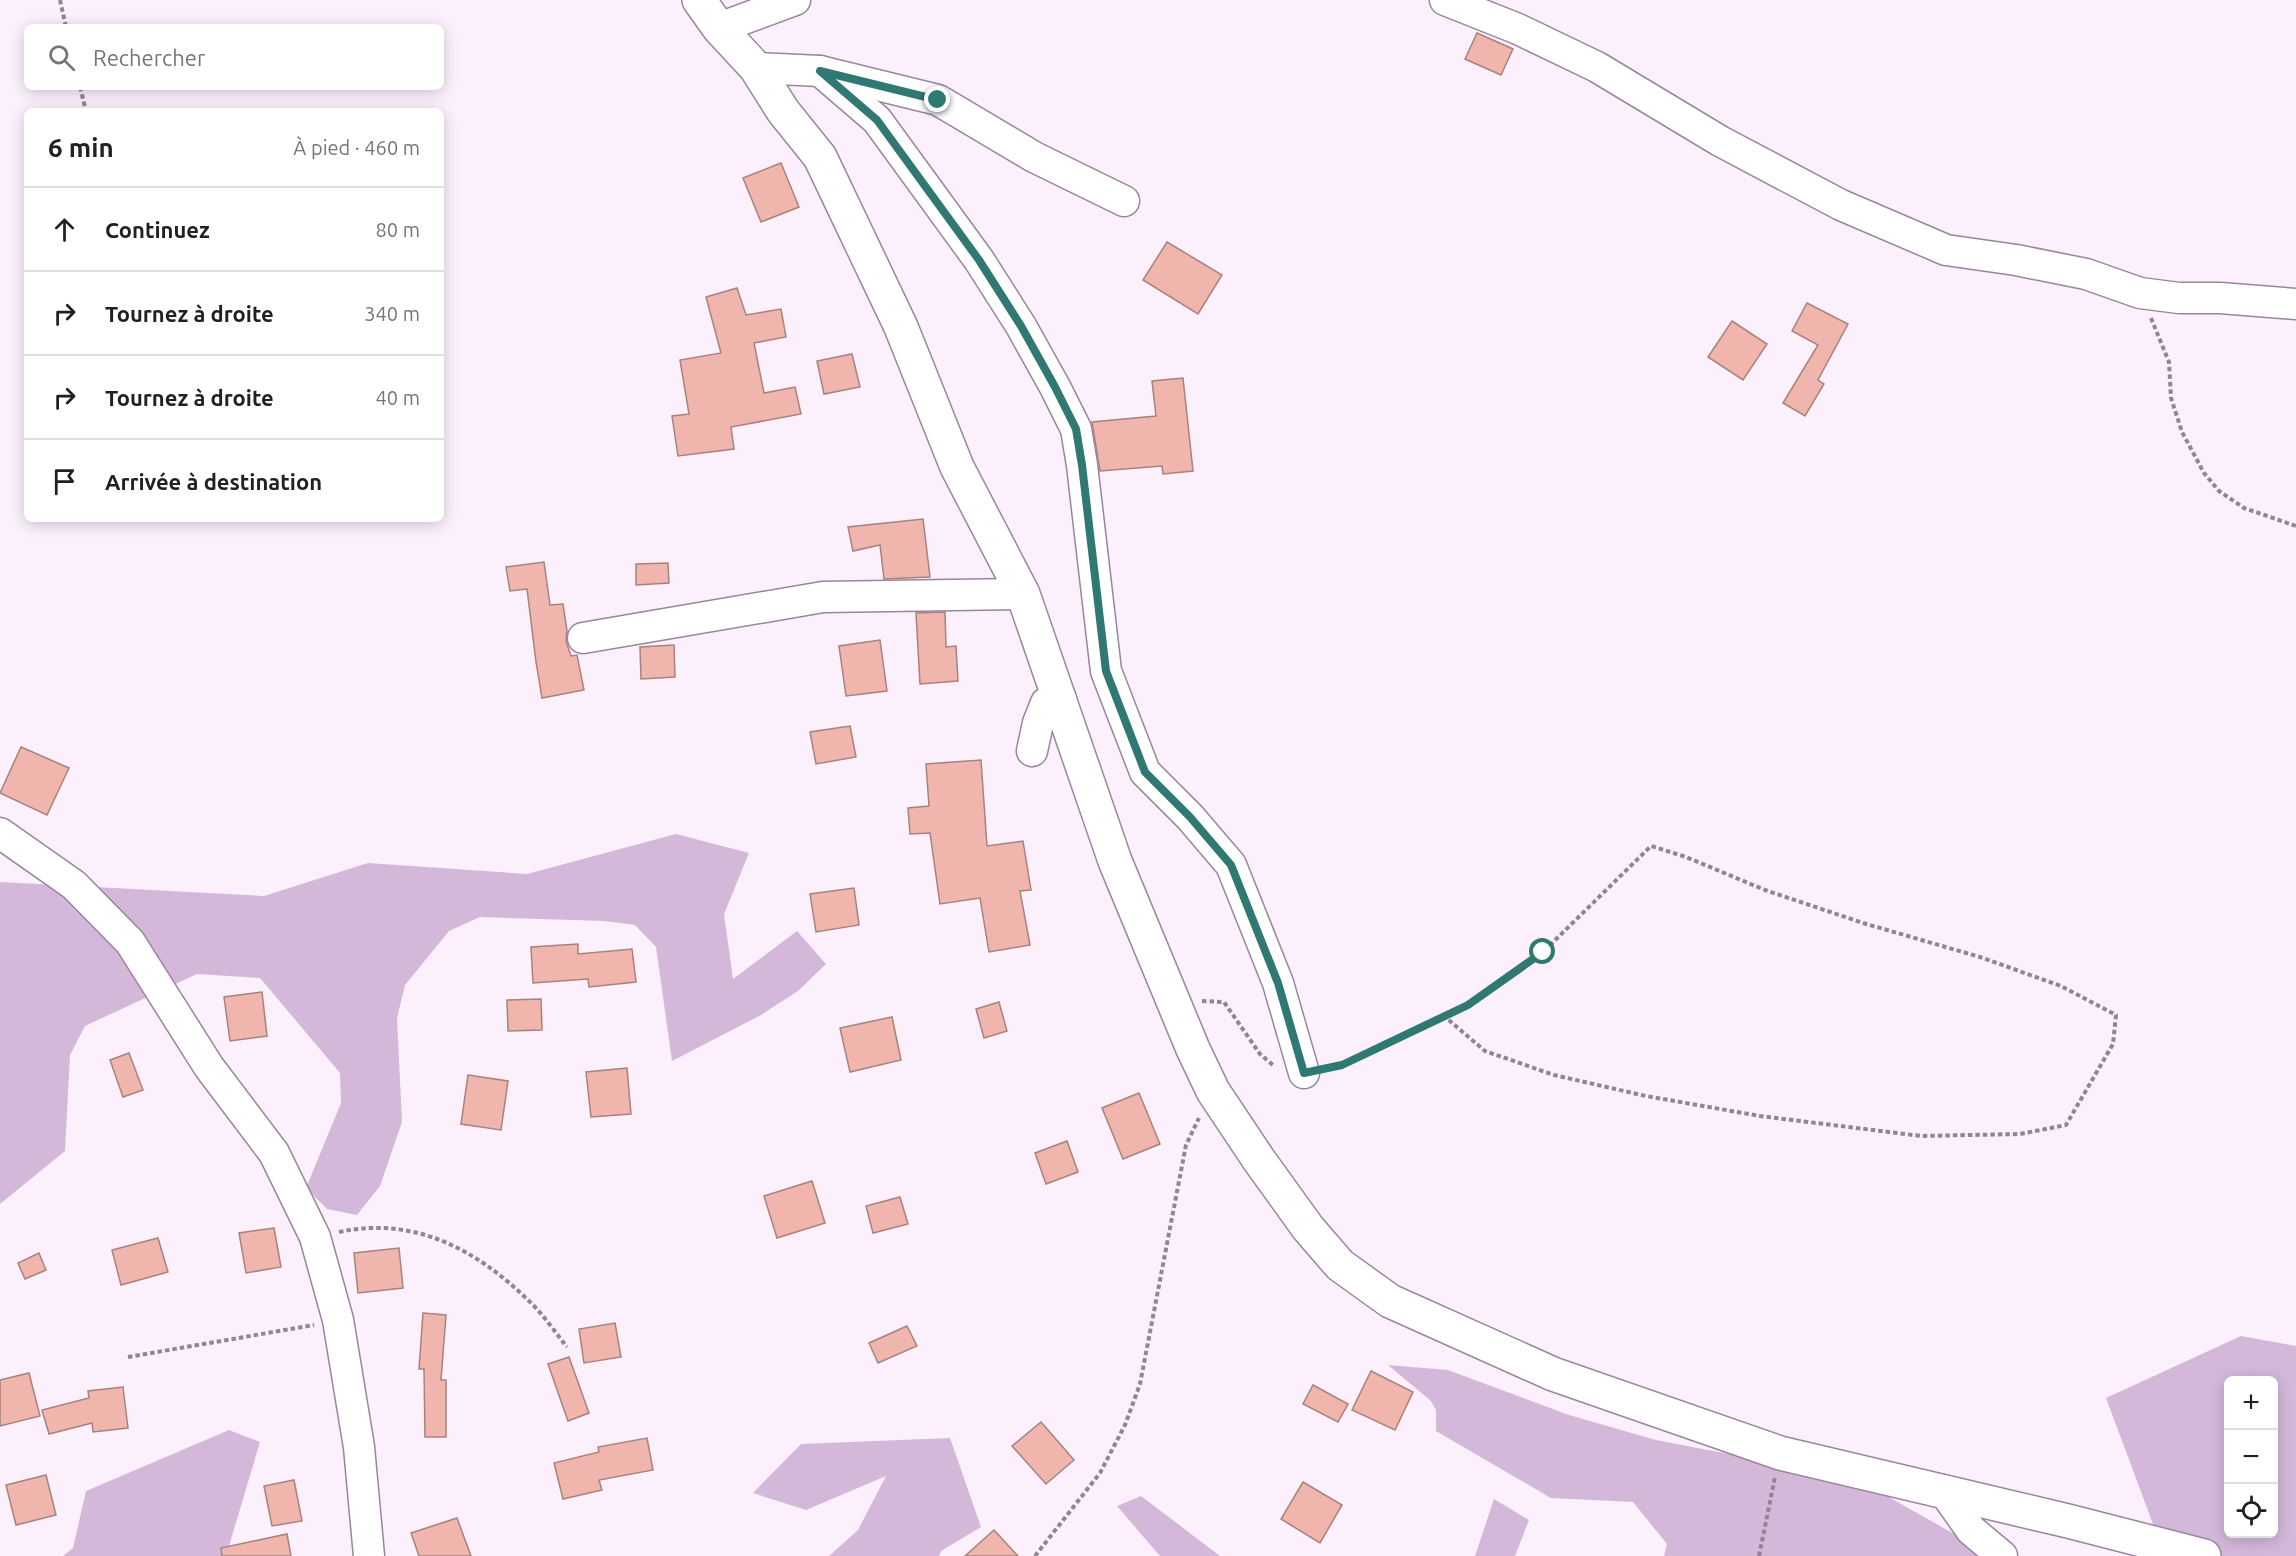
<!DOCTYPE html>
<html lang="fr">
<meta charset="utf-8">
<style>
body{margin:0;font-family:Ubuntu,sans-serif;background:#f6f6f6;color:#202124}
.controls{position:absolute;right:18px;bottom:18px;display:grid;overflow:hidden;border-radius:9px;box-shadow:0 3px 15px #0003}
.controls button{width:54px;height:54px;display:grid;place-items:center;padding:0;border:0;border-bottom:2px solid #e0e0e0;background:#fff;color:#202124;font:30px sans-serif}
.stop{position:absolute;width:18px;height:18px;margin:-14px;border:4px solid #307973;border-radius:50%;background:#fff}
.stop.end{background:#307973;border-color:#fff;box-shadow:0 2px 6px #0008}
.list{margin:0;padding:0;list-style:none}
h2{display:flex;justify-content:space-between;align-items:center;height:78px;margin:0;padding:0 24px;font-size:26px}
h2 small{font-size:20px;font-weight:400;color:#757577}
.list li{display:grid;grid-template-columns:39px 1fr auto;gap:18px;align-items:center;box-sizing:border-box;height:84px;padding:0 24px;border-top:2px solid #e0e0e0}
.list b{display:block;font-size:22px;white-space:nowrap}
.list em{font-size:20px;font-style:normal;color:#757577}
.icon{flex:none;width:33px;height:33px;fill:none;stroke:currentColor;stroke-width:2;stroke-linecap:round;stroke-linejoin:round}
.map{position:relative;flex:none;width:2296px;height:1556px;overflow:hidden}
.search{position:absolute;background:#fff;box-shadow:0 3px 15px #0003;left:24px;top:24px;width:420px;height:66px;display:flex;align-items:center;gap:15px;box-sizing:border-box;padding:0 21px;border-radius:9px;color:#757577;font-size:22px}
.panel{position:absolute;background:#fff;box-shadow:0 3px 15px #0003;left:24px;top:108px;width:420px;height:414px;border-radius:9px}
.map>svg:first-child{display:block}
.green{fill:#d4b8da;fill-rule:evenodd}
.building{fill:#f0b5ac;stroke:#a8827c;stroke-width:1.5}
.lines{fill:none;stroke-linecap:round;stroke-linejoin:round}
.minor-casing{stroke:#9b849f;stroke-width:33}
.major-casing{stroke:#9b849f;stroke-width:36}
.path{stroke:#908691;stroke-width:4;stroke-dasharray:4.5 3;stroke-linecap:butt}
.minor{stroke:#fff;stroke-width:30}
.major{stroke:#fff;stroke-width:33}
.route{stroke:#307973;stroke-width:8}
</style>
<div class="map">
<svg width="2296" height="1556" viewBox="0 0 2296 1556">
<rect width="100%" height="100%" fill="#fbf0fc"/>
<g class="green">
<path d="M 676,834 L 749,853 L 724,914 L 733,979 L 797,931 L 826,964 L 798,991 L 761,1015 L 672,1061 L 656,947 L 635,925 L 605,921 L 480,917 L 449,931 L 405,985 L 397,1018 L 402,1122 L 380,1186 L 357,1215 L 327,1209 L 306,1188 L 341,1103 L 340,1073 L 260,978 L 197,974 L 85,1026 L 70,1055 L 65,1151 L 0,1204 L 0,882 L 264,896 L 368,863 L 527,874 Z"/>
<path d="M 2241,1336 L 2296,1346 L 2296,1556 L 2165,1556 L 2106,1398 ZM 2228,1380 L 2274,1380 L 2274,1534 L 2228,1534 Z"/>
<path d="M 1388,1365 L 1448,1370 L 1569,1415 L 1656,1440 L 1855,1478 L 1972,1544 L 1979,1556 L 1664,1556 L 1667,1544 L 1633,1502 L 1551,1498 L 1436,1431 L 1436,1410 L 1431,1401 Z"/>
<path d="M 229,1430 L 260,1442 L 226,1556 L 63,1556 L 73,1548 L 86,1491 Z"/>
<path d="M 950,1438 L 981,1527 L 941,1551 L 939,1556 L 829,1556 L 858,1530 L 886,1476 L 806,1510 L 753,1493 L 801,1444 Z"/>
<path d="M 1141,1496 L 1220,1556 L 1160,1556 L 1117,1506 Z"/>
<path d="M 1494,1499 L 1529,1520 L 1515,1556 L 1475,1556 Z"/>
</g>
<g class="building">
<path d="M 1477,33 L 1513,49 L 1501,75 L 1465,59 Z"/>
<path d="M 781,163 L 799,207 L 761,222 L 743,178 Z"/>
<path d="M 1167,242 L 1222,275 L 1198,314 L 1143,280 Z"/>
<path d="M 737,288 L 746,315 L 781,309 L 786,337 L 754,343 L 764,393 L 795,387 L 801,414 L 731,427 L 734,449 L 678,456 L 672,416 L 689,414 L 680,360 L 721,353 L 706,297 Z"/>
<path d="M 1807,303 L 1848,324 L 1818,380 L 1824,384 L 1805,416 L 1783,403 L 1818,345 L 1792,331 Z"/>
<path d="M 1732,321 L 1767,344 L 1743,380 L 1708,357 Z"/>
<path d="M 852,354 L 860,387 L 824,394 L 817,361 Z"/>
<path d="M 1183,378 L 1193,471 L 1163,474 L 1162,466 L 1100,471 L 1092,422 L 1156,416 L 1152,381 Z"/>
<path d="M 923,519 L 930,577 L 884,579 L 880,545 L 853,551 L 848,527 Z"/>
<path d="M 544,562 L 550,605 L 563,604 L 567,631 L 566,641 L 571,656 L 577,655 L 584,690 L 542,698 L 536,662 L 527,589 L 510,591 L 506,567 Z"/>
<path d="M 668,563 L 669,583 L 636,585 L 636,564 Z"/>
<path d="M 945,612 L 946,647 L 956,646 L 958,681 L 920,684 L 916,613 Z"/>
<path d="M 880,640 L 887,691 L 846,696 L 839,646 Z"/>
<path d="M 674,645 L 675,677 L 641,679 L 640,647 Z"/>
<path d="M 850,726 L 856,757 L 816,764 L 810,732 Z"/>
<path d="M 21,747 L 69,768 L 47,815 L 0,793 Z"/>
<path d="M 981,760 L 987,846 L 1023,841 L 1031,890 L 1020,891 L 1030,945 L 989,952 L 980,898 L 940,904 L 930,833 L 910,834 L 908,808 L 929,806 L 926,764 Z"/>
<path d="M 854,888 L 859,925 L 816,932 L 810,894 Z"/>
<path d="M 578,944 L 578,954 L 632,949 L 636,982 L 589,987 L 588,979 L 533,983 L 531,947 Z"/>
<path d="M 262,992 L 267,1036 L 230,1041 L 224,997 Z"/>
<path d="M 541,999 L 542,1030 L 508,1031 L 507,1000 Z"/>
<path d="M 999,1002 L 1007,1031 L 984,1038 L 976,1009 Z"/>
<path d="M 892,1017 L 901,1060 L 850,1072 L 840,1028 Z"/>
<path d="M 129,1053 L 143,1090 L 123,1097 L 110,1060 Z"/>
<path d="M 627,1068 L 631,1114 L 591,1117 L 586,1072 Z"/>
<path d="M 468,1075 L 508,1081 L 501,1130 L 461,1124 Z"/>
<path d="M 1139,1093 L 1160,1144 L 1123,1159 L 1102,1108 Z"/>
<path d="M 1067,1141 L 1078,1172 L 1046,1184 L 1035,1153 Z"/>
<path d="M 812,1181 L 825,1223 L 777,1238 L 764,1196 Z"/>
<path d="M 900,1197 L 908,1224 L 873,1233 L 866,1206 Z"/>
<path d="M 274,1228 L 281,1267 L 246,1273 L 239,1233 Z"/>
<path d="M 158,1238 L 168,1272 L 121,1285 L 112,1250 Z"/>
<path d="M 399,1248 L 403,1288 L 358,1293 L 354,1253 Z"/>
<path d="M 39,1253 L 46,1270 L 25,1279 L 18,1263 Z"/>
<path d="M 423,1313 L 446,1315 L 441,1380 L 446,1380 L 446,1437 L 425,1437 L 424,1369 L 419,1369 Z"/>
<path d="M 615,1323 L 621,1357 L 584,1363 L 579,1329 Z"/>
<path d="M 907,1326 L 917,1346 L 878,1363 L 869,1343 Z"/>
<path d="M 569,1357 L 589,1413 L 568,1421 L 548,1364 Z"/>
<path d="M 1371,1371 L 1413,1392 L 1395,1430 L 1352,1410 Z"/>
<path d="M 29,1373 L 40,1416 L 0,1426 L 0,1380 Z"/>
<path d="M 1313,1385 L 1348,1404 L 1338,1422 L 1303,1404 Z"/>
<path d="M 123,1387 L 128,1428 L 93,1432 L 92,1423 L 49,1434 L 42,1410 L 89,1398 L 88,1391 Z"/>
<path d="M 1041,1422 L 1074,1460 L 1046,1484 L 1012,1446 Z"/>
<path d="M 647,1438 L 653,1470 L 599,1480 L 602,1490 L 563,1499 L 554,1463 L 599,1452 L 598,1447 Z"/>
<path d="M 46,1475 L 56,1515 L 16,1525 L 6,1485 Z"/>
<path d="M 294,1480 L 302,1521 L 272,1526 L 264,1486 Z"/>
<path d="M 1303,1482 L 1342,1505 L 1320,1543 L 1281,1519 Z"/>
<path d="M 457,1518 L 471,1556 L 419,1556 L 411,1533 Z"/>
<path d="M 994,1530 L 1018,1556 L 965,1556 Z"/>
<path d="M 287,1534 L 291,1556 L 222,1556 L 221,1548 Z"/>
</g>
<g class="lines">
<g class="minor-casing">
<g id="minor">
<path d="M 1445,0 L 1518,29 L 1597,67 L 1720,141 L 1841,205 L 1946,250 L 2016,260 L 2086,274 L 2140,293 L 2179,298 L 2220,298 L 2296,304"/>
<path d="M 719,28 L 795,0"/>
<path d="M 756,68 L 820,71 L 938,100 L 1034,157 L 1124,201"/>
<path d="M 820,71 L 877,120 L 979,260 L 1021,326 L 1055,387 L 1076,429 L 1082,465 L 1106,671 L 1145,772 L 1190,817 L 1231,865 L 1278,983 L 1304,1073"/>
<path d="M 583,638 L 823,597 L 1023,594"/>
<path d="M 1032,751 L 1038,723 L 1046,703 L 1061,699"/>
<path d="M 0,833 L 74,885 L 130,942 L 209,1067 L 274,1153 L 315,1237 L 338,1320 L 359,1447 L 369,1556"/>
<path d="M 1943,1490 L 1971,1530 L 2002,1556"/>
</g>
</g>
<g class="major-casing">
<path id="major" d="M 699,0 L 719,28 L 756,68 L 783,111 L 820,157 L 901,327 L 957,467 L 1023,594 L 1115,861 L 1193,1049 L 1213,1091 L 1259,1160 L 1308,1228 L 1340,1265 L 1390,1301 L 1553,1374 L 1780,1453 L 2068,1521 L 2204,1556"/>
</g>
<g class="path">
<path d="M 60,0 L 66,27"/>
<path d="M 80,87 L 86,111"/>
<path d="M 2151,318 L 2169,362 L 2171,398 L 2182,432 L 2204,473 L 2219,491 L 2244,508 L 2296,526"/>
<path d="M 1202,1001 L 1224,1002 L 1260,1054 L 1274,1066"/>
<path d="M 1328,1068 L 1342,1065 L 1468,1004 L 1543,952 L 1651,846 L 1686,857 L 1765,890 L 1863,923 L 1980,957 L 2061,986 L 2116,1015 L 2113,1044 L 2066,1125 L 2020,1134 L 1921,1136 L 1760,1116 L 1646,1096 L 1554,1075 L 1485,1051 L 1444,1016"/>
<path d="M 339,1232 C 414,1216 476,1249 529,1301 C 543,1314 555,1332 567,1347"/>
<path d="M 128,1357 L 314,1325"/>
<path d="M 1035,1556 L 1100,1473 L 1125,1425 L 1140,1384 L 1186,1145 L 1199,1118"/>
<path d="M 1759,1556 L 1775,1477"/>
</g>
<use href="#minor" class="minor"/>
<use href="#major" class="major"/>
</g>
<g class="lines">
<path class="route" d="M 938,100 L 820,71 L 877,120 L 979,260 L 1021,326 L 1055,387 L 1076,429 L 1082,465 L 1106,671 L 1145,772 L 1190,817 L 1231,865 L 1278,983 L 1304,1073 L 1342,1065 L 1468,1005 L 1543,952"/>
</g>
</svg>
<div class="controls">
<button>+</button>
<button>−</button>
<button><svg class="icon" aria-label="locate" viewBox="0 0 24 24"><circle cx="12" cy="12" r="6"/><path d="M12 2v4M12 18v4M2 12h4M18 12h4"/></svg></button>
</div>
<div class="stop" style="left:1543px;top:952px"></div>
<div class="stop end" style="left:938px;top:100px"></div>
<div class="search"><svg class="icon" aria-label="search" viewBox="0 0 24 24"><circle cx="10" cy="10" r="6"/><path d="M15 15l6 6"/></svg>Rechercher</div>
<section class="panel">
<h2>6 min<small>À pied · 460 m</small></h2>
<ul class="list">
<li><svg class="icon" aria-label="ahead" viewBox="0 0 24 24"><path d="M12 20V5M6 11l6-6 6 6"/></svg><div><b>Continuez</b></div><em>80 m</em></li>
<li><svg class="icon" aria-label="right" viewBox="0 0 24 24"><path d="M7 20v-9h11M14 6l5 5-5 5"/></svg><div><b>Tournez à droite</b></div><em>340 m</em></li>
<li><svg class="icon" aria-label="right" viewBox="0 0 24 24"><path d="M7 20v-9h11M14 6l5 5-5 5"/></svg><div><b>Tournez à droite</b></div><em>40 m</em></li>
<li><svg class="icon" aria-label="arrive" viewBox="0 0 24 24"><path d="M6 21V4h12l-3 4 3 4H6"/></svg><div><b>Arrivée à destination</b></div></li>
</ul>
</section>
</div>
